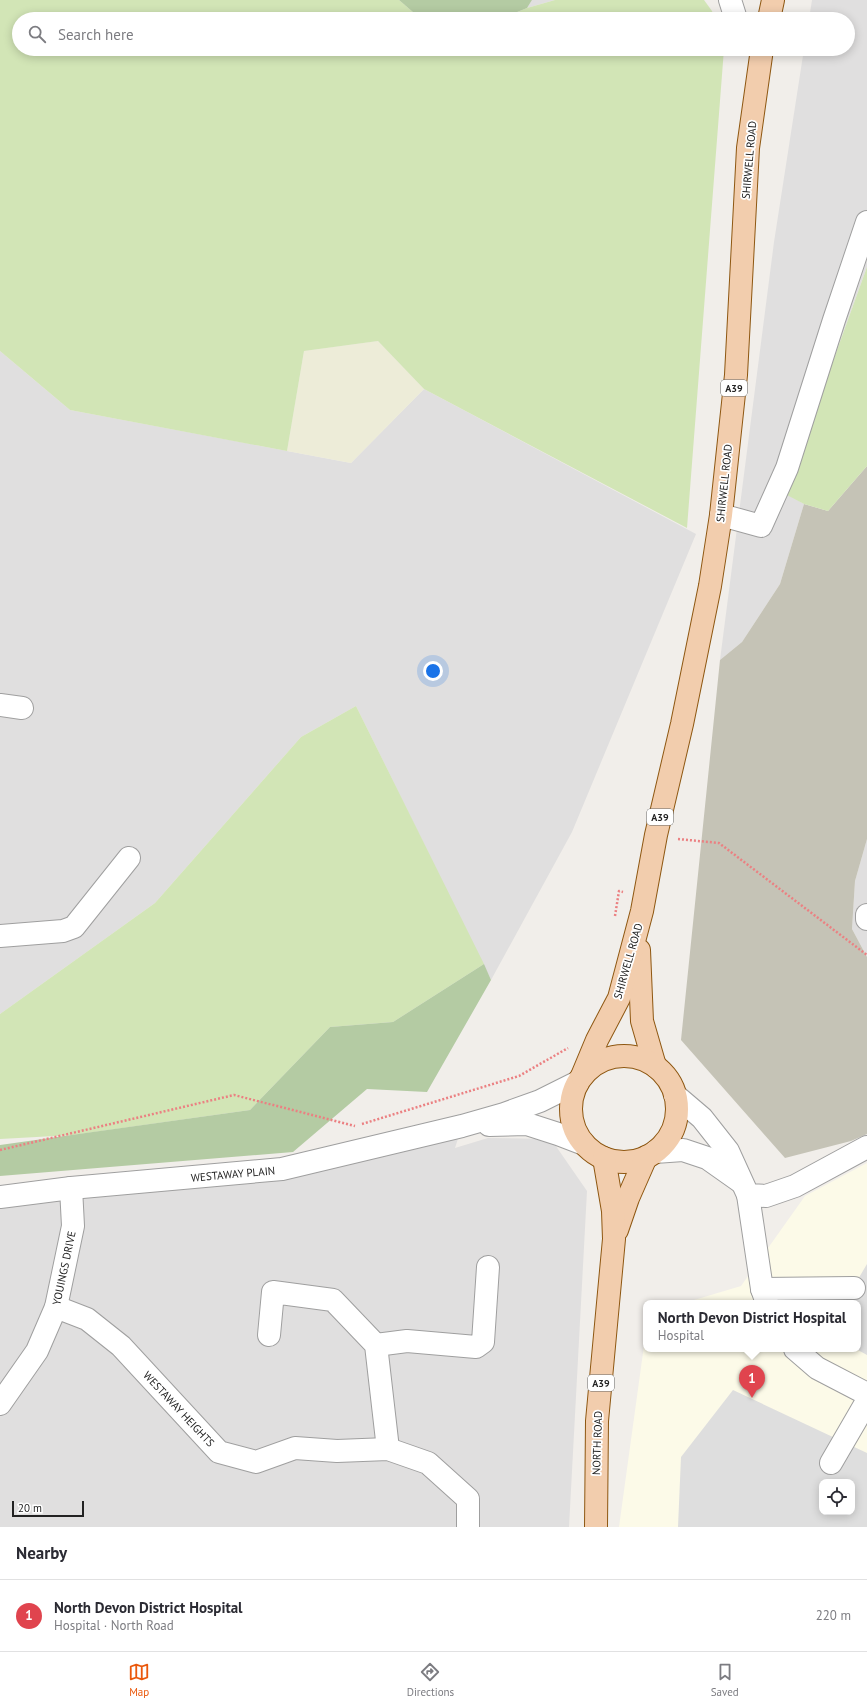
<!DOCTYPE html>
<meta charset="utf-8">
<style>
body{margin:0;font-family:"PT Sans",sans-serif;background:#f7f7f7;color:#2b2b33}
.controls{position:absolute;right:12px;bottom:12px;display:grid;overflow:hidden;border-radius:8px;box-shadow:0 2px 10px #0003}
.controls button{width:36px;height:36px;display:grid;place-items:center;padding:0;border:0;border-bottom:1px solid #e1e1e2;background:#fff;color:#2b2b33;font:20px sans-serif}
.scale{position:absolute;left:12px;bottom:10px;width:72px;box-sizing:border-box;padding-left:4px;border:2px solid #222;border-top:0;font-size:11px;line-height:14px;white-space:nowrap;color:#222;-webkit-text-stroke:3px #fff;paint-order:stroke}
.you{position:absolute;left:433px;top:671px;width:14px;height:14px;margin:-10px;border:3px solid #fff;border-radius:50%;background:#1a73e8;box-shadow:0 0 0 6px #1a73e833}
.badge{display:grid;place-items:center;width:26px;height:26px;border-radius:50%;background:#ea580c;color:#fff;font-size:13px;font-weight:700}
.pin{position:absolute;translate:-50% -33px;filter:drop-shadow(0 1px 2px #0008)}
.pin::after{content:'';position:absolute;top:21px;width:14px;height:12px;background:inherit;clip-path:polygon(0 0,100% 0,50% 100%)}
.popup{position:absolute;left:643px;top:1300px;width:218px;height:52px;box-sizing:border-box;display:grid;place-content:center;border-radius:8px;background:#fff;filter:drop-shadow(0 1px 3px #0005);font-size:13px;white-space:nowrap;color:#7c7c81}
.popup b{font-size:15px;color:#2b2b33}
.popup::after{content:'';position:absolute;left:50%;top:100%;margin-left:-8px;border:8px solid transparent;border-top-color:#fff}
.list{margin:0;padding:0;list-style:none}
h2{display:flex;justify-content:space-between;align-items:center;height:52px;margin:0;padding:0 16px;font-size:17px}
h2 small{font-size:13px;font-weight:400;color:#7c7c81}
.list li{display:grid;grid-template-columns:26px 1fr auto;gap:12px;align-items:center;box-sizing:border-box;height:72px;padding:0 16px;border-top:1px solid #e1e1e2}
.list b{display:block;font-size:15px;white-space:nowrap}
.list p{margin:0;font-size:13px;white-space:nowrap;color:#7c7c81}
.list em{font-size:13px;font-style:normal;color:#7c7c81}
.icon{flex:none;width:22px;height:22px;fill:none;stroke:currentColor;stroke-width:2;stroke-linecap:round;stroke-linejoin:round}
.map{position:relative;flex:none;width:867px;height:1527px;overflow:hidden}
.search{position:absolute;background:#fff;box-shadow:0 2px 10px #0003;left:12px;right:12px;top:12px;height:44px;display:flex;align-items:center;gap:10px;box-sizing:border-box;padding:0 14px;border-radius:22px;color:#7c7c81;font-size:15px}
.sheet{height:124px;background:#fff}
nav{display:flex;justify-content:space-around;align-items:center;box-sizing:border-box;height:56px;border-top:1px solid #e1e1e2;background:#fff;font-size:11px;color:#7c7c81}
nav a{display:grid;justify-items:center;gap:2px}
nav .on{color:#ea580c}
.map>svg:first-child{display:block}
.residential{fill:#e0dfdf}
.education{fill:#fcfae8;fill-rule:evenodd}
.construction{fill:#c5c3b6}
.farmland{fill:#edecd8}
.grass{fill:#d2e5b6}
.forest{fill:#b4cba3}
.parking{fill:#dedede;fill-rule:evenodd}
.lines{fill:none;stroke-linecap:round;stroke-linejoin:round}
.minor-casing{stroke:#9f9f9f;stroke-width:24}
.major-casing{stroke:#8e5711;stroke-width:24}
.path{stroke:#eb8082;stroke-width:2.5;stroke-dasharray:2 2;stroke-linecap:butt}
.minor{stroke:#fff;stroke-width:22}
.major{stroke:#f2cdad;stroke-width:22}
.labels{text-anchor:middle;stroke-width:3.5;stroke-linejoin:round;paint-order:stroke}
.shield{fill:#fff;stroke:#646464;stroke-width:1}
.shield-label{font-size:10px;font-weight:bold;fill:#222}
.street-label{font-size:11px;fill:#222;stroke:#fff}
</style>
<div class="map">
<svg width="867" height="1527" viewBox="0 0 867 1527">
<rect width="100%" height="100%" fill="#f1eeea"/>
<g class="residential">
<path d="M 532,0 L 555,0 L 527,8 Z"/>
<path d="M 812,0 L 867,0 L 867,267 L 785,493 L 804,504 L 780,584 L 742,642 L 720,660 L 774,242 L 804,49 L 848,49 L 848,19 L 809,19 Z"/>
<path d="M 0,351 L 70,410 L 351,463 L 424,389 L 696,534 L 572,832 L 491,980 L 356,706 L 301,737 L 155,903 L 0,1014 Z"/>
<path d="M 867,839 L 867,957 L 852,929 L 855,881 Z"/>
<path d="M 462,1126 L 455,1148 L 488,1138 L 551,1139 L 587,1191 L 569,1527 L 0,1527 L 0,1199 L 282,1169 Z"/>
</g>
<path class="education" d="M 867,1163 L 867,1527 L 619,1527 L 646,1331 L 646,1349 L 858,1349 L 858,1303 L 684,1303 L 741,1286 L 805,1196 ZM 822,1482 L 852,1482 L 852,1512 L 822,1512 Z"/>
<path class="construction" d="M 867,466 L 867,839 L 855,881 L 852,929 L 867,957 L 867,1134 L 851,1141 L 785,1158 L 681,1040 L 720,660 L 742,642 L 780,584 L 804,504 L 828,511 Z"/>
<path class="farmland" d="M 378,341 L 424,389 L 351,463 L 287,451 L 304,351 Z"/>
<g class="grass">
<path d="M 0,0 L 399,0 L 421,19 L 19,19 L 19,49 L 724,49 L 687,528 L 424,389 L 378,341 L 304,351 L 287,451 L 70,410 L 0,351 Z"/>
<path d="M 555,0 L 704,0 L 712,11 L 715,19 L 500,19 L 527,8 Z"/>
<path d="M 867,267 L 867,466 L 828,511 L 804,504 L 785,494 Z"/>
<path d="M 356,706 L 484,964 L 393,1022 L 330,1027 L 250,1110 L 73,1135 L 0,1139 L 0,1014 L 155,903 L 301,737 Z"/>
</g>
<g class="forest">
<path d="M 399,0 L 532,0 L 527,8 L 500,19 L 421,19 Z"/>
<path d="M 484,964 L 491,980 L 427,1092 L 367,1089 L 293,1152 L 0,1176 L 0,1145 L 250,1110 L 330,1027 L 393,1022 Z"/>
</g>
<g class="parking">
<path d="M 867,1264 L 867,1355 L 856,1349 L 858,1349 L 858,1303 L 844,1303 Z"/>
<path d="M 733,1390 L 867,1453 L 867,1527 L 678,1527 L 681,1457 ZM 822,1482 L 852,1482 L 852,1512 L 822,1512 Z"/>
</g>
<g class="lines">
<g class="minor-casing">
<g id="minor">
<path d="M 730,0 L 736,19"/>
<path d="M 721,515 L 761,526 L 787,468 L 834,320 L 867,222"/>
<path d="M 0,705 L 22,708"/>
<path d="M 867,915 L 867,919"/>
<path d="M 0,936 L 63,931 L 74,927 L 129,858"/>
<path d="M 675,1095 L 702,1118 L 728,1151 L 748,1195 L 766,1196 L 795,1186 L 867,1147"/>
<path d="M 489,1125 L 527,1124 L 558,1134 L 584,1144"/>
<path d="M 655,1152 L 683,1150 L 707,1158 L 741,1182"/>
<path d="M 748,1195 L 762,1289 L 767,1303"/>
<path d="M 0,1197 L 71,1188 L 282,1169 L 462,1126 L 504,1114 L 540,1101 L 578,1082"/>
<path d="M 762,1289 L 854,1288"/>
<path d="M 56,1307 L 87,1319 L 121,1346 L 219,1452 L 256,1462 L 295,1448 L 337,1451 L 388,1449 L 428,1463 L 468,1499 L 468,1527"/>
<path d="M 269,1335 L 273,1292 L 333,1300 L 376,1345 L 388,1449"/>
<path d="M 376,1345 L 407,1341 L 476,1347 L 483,1342 L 488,1267"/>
<path d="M 795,1349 L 817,1368 L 867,1394"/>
<path d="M 0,1404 L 37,1351 L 56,1307 L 73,1226 L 71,1188"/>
<path d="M 831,1463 L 867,1401"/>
</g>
</g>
<g class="major-casing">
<g id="major">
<path d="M 769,19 L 773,0"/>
<path d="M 639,950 L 642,1021 L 655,1066"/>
<circle cx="624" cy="1109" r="53"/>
<path d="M 582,1076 L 597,1040 L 619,998 L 642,911 L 656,835 L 682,724 L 710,586 L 721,515 L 736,375 L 748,148 L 762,49"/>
<path d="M 617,1230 L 628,1198 L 646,1157"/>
<path d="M 596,1527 L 597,1421 L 614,1239 L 613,1211 L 604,1158"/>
</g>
</g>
<g class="path">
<path d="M 678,839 L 719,843 L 867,955"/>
<path d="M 615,916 L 619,891 L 623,892"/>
<path d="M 362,1124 L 519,1076 L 568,1048"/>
<path d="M 0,1150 L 234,1095 L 355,1126"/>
</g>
<use href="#minor" class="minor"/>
<use href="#major" class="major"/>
</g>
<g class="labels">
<g class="shield">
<rect x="721" y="380" width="26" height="16" rx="3"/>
<rect x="647" y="809" width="26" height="16" rx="3"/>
<rect x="588" y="1375" width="26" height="16" rx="3"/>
</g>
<g class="shield-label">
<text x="734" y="392">A39</text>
<text x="660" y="821">A39</text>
<text x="601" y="1387">A39</text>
</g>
<g class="street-label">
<text transform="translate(749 160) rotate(-85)" y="4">SHIRWELL ROAD</text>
<text transform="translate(724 483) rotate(-84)" y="4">SHIRWELL ROAD</text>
<text transform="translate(628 961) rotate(-74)" y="4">SHIRWELL ROAD</text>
<text transform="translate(233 1174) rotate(-5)" y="4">WESTAWAY PLAIN</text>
<text transform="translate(64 1268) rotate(-78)" y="4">YOUINGS DRIVE</text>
<text transform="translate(179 1409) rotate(47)" y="4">WESTAWAY HEIGHTS</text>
<text transform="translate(597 1443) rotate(-88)" y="4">NORTH ROAD</text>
</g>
</g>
</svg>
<div class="controls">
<button><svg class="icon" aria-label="locate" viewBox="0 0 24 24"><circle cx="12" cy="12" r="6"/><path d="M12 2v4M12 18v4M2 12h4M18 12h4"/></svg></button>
</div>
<div class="scale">20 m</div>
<div class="you"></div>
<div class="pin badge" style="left:752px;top:1398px;background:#e0444e">1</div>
<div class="popup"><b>North Devon District Hospital</b>Hospital</div>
<div class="search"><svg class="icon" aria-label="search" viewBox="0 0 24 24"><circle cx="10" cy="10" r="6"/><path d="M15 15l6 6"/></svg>Search here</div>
</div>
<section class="sheet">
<h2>Nearby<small></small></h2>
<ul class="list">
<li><span class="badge" style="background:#e0444e">1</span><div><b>North Devon District Hospital</b><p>Hospital · North Road</p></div><em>220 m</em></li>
</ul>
</section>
<nav>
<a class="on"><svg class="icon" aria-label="map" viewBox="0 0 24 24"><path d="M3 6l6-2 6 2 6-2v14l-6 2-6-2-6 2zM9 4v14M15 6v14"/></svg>Map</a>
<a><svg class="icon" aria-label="directions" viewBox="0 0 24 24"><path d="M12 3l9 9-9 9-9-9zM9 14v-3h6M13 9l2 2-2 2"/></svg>Directions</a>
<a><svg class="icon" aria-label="saved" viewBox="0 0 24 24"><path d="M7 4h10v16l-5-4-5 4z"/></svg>Saved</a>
</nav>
